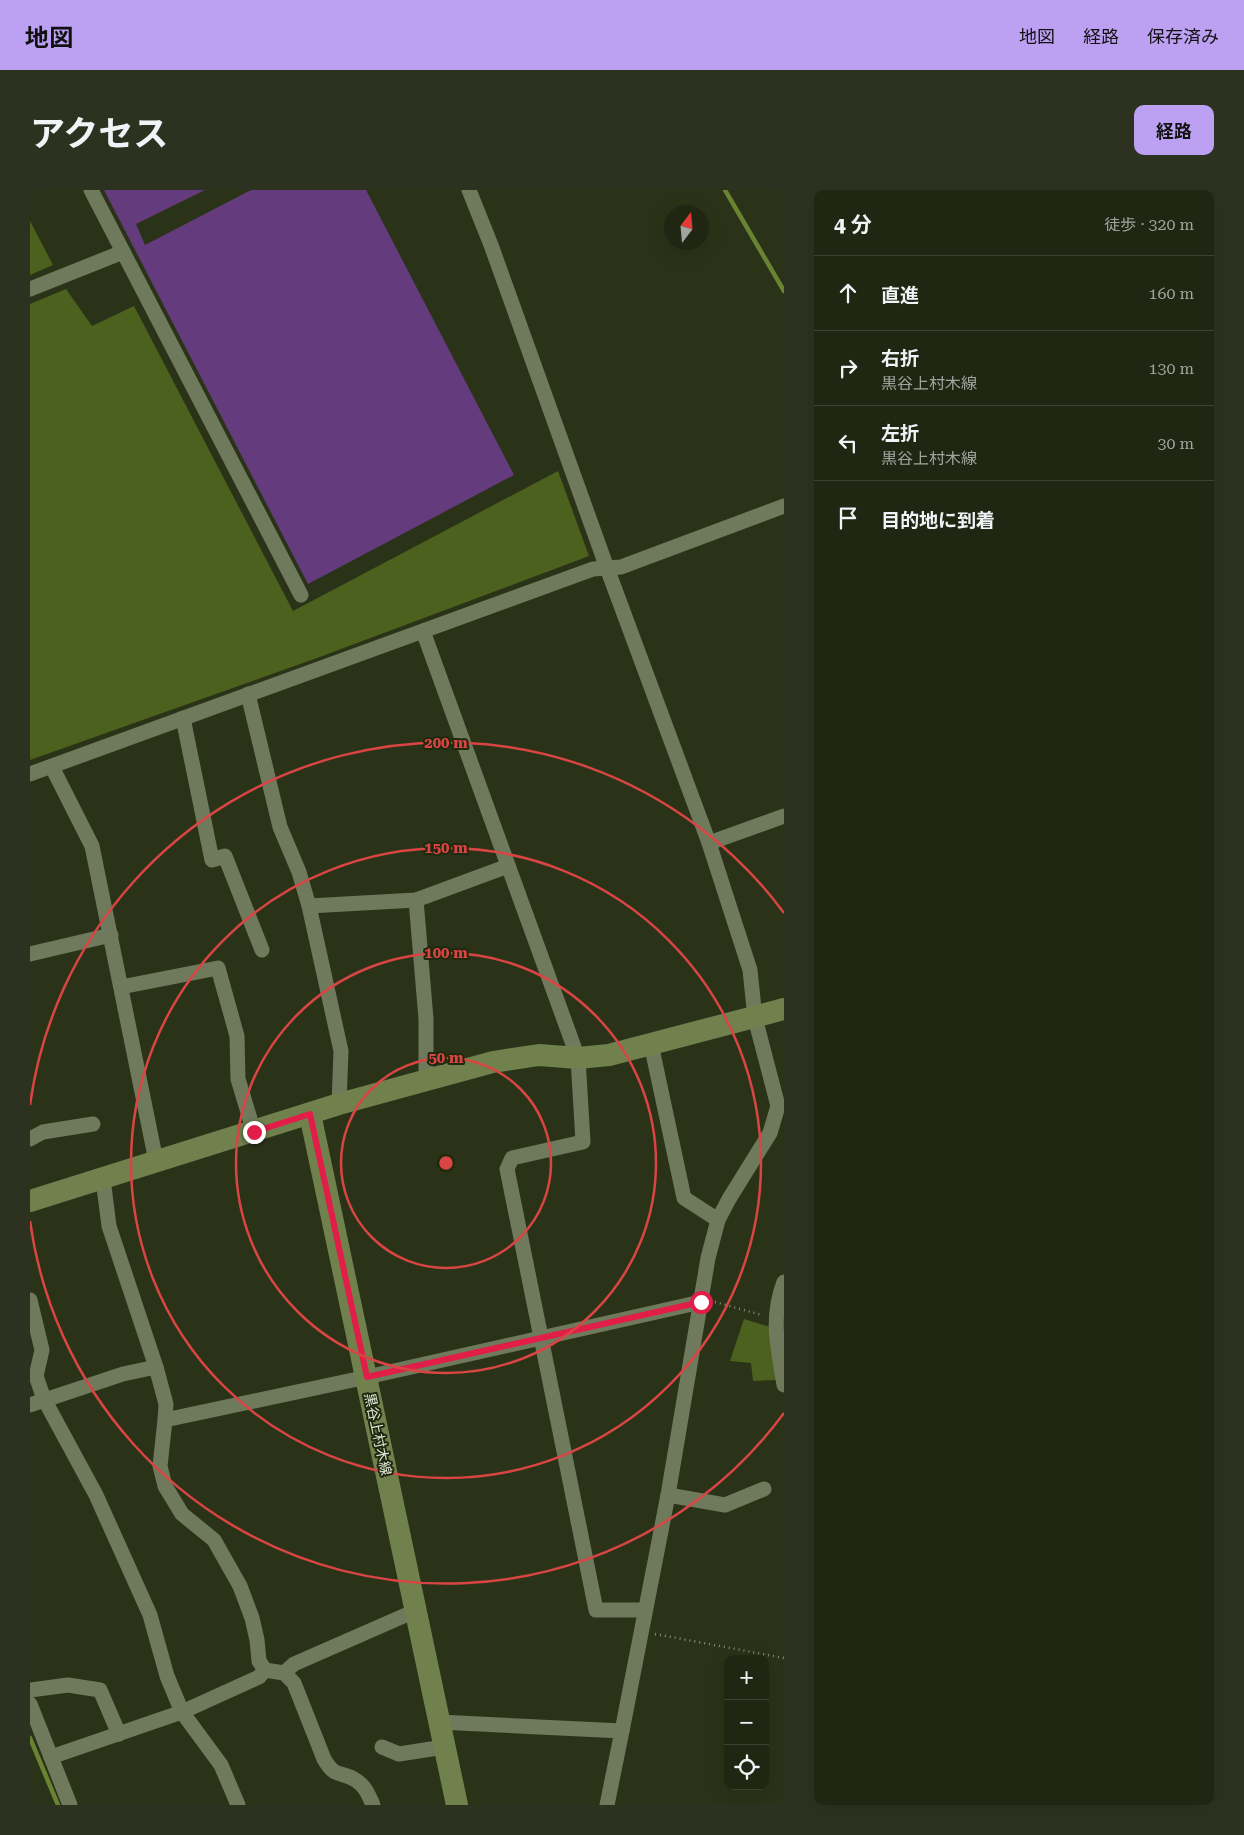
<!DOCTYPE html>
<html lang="ja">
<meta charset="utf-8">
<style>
body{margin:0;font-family:"Roboto Serif","Noto Sans JP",serif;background:#2d3220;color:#f1f3f6}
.controls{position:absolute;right:15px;bottom:15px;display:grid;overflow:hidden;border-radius:10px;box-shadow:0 5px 20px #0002}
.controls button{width:45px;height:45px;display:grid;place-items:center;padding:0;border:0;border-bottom:1px solid #3d4332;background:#202612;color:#f1f3f6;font:25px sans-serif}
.compass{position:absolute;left:634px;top:15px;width:45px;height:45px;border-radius:50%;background:#202612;box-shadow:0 5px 20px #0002;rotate:16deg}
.stop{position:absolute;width:15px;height:15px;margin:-11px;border:4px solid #e11d48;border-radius:50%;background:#fff}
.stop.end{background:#e11d48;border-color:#fff;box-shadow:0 1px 5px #0008}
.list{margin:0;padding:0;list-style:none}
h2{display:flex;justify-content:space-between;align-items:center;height:65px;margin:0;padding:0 20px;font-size:21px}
h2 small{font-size:16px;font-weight:400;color:#a2a59f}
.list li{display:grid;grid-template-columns:32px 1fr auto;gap:15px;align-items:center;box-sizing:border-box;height:75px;padding:0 20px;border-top:1px solid #3d4332}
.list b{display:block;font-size:19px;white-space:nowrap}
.list p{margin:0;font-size:16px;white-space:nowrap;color:#a2a59f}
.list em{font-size:16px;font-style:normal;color:#a2a59f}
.icon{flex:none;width:28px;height:28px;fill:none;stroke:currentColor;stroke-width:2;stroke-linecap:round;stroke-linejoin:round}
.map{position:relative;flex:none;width:754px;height:1615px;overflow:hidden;border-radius:10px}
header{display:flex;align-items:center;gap:30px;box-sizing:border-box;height:70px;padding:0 25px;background:#bca0f2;color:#111}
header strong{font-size:24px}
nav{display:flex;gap:28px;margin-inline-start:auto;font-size:18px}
.intro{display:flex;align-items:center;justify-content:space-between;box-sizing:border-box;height:120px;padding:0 30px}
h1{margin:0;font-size:35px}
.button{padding:12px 22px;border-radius:10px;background:#bca0f2;color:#111;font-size:18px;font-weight:700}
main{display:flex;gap:30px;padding:0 30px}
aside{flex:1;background:#202612;border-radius:10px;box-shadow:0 5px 20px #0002}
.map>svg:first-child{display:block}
.green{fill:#4c611d}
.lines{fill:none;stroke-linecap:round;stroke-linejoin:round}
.stream{stroke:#698333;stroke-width:4.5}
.building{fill:#643b7c}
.path{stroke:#888f7a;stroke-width:2.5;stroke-dasharray:1 4;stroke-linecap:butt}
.street{stroke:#6f7a5d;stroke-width:15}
.secondary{stroke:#70814e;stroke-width:22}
.route{stroke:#e11d48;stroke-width:6}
.ring{fill:none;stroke:#d84543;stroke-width:2.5}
.labels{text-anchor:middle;stroke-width:4;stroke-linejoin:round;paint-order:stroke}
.street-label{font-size:14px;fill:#e3e9d9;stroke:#20290f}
.centre{fill:#d84543;stroke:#20290f;stroke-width:2.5}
.ring-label{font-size:15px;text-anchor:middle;font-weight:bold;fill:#d84543;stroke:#20290f;stroke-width:4;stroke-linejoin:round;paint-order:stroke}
</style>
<header>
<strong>地図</strong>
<nav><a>地図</a><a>経路</a><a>保存済み</a></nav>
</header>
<div class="intro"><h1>アクセス</h1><a class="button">経路</a></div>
<main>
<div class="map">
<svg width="754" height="1615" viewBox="0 0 754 1615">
<rect width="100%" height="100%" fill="#2a3318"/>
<g class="green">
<path d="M 0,31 L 23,75 L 0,85 Z"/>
<path d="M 36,99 L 62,136 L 104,116 L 263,421 L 528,281 L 559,366 L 287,468 L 0,570 L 0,114 Z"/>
<path d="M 714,1129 L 740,1137 L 746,1190 L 723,1191 L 721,1173 L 700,1171 Z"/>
</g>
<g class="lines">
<g class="stream">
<path d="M 695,0 L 754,101"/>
<path d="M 0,1548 L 28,1615"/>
</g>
</g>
<path class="building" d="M 74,0 L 175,0 L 106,34 L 115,55 L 221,0 L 336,0 L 484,285 L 278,394 Z"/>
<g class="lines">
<g class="path">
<path d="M 685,1112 L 732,1125"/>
<path d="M 625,1444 L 754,1468"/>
</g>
<g class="street">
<path d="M 61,0 L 271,405"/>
<path d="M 439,0 L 461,55 L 577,378 L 679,653 L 720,780 L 725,828 L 748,916 L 740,943 L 699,1009 L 688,1030 L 678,1068 L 638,1305 L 592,1541"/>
<path d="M 0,99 L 93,62"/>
<path d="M 393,441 L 548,868 L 553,952 L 482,968 L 477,979 L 566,1420 L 615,1420"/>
<path d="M 218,504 L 250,637 L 269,682 L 279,716 L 311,861 L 309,914"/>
<path d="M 153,528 L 182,670 L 195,666 L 232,760"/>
<path d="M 22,577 L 62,656 L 126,971"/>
<path d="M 0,584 L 563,379 L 591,377 L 754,316"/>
<path d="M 679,653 L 754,626"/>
<path d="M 386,710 L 396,829 L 396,890"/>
<path d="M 279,716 L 386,710 L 478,676"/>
<path d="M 0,764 L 81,745"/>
<path d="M 91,797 L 188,778 L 207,846 L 208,889 L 224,942"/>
<path d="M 621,854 L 654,1008 L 688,1030"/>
<path d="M 0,949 L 13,942 L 63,934"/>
<path d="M 73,989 L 79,1036 L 126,1177 L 136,1214 L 135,1230 L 337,1187 L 671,1112"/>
<path d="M 754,1092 C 740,1129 748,1157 754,1195"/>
<path d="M 0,1110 L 12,1160 L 6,1186 L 14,1209 L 66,1305 L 120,1425 L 137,1486 L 152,1522 L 191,1575 L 208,1615"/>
<path d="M 0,1215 L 93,1184 L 126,1177"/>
<path d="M 135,1230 L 130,1276 L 135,1296 L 152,1324 L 184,1350 L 210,1396 L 222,1428 L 227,1450 L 229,1471 L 235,1480 L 254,1483 L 264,1493 L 294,1569 C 306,1590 312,1580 327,1591 C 336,1597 339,1606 343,1615"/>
<path d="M 638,1305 L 695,1315 L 734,1299"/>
<path d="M 254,1483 L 264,1474 L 385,1421"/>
<path d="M 0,1500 L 38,1495 L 70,1500 L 89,1544"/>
<path d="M 0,1514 L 40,1615"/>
<path d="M 409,1532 L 592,1541 L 577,1615"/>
<path d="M 352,1557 L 369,1564 L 414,1557"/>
<path d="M 21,1567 L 152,1522 L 229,1487 L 235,1480"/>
</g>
<g class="secondary">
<path d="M 280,924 L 427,1615"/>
<path d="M 0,1011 L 309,914 L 463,872 L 509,865 L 548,868 L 579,865 L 754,819"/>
</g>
</g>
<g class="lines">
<path class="route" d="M 224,942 L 280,924 L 337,1187 L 671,1112"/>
</g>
<g class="ring">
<circle cx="416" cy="973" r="105"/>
<circle cx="416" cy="973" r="210"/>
<circle cx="416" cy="973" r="315"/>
<path d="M754 1223A420 420 0 0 1 0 1031M0 915A420 420 0 0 1 754 723"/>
</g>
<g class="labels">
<g class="street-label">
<text transform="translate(348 1244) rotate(78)" y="5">黒谷上村木線</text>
</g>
</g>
<circle cx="416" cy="973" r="8" class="centre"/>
<g class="ring-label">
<text x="416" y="558">200 m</text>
<text x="416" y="663">150 m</text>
<text x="416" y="768">100 m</text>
<text x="416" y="873">50 m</text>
</g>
</svg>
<div class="controls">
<button>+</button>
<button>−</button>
<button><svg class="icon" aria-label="locate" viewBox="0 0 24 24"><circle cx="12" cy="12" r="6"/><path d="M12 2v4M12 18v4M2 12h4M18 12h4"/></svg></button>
</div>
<svg class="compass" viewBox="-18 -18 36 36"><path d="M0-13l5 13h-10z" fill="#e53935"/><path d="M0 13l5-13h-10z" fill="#a2a59f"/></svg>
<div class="stop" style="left:671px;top:1112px"></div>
<div class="stop end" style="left:224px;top:942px"></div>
</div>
<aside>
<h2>4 分<small>徒歩 · 320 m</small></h2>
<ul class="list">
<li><svg class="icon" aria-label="ahead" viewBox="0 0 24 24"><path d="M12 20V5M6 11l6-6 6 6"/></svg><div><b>直進</b></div><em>160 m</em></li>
<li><svg class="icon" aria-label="right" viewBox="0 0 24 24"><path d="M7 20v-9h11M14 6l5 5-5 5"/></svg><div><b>右折</b><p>黒谷上村木線</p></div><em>130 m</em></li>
<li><svg class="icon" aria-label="left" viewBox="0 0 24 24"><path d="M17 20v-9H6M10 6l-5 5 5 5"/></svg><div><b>左折</b><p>黒谷上村木線</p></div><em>30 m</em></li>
<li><svg class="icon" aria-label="arrive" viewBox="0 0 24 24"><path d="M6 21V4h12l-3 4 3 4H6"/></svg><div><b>目的地に到着</b></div></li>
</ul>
</aside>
</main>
